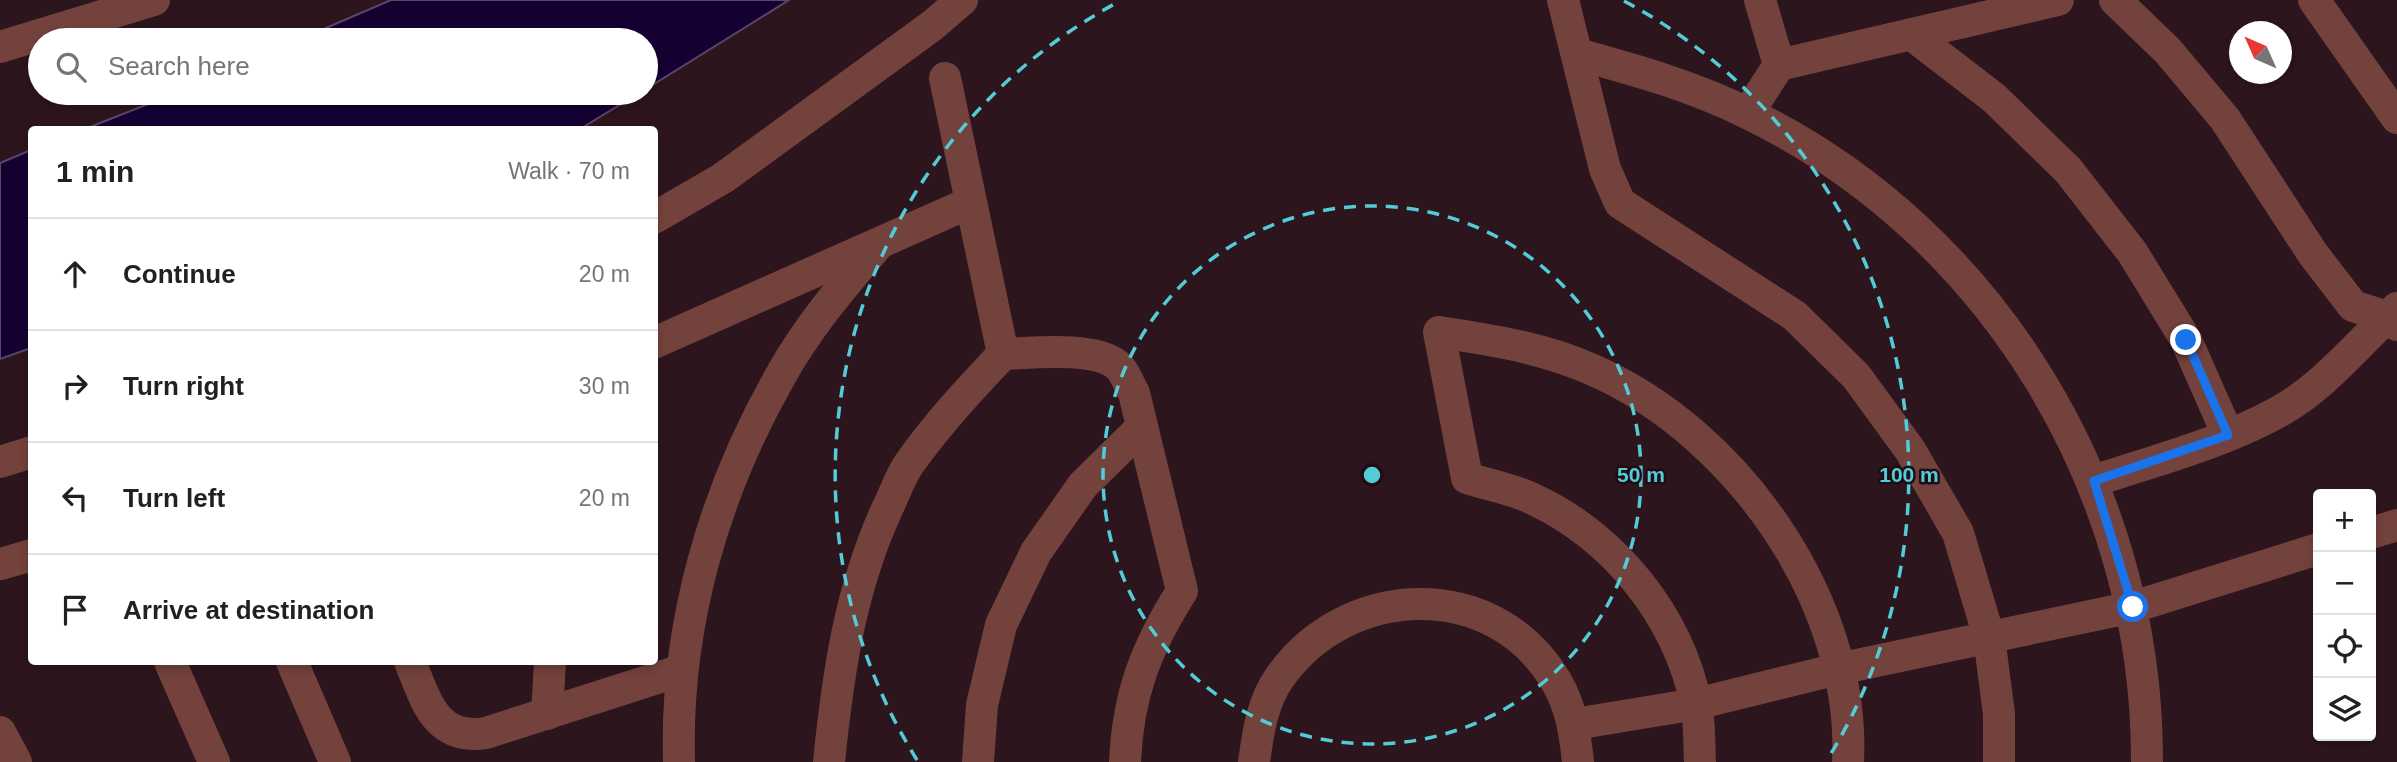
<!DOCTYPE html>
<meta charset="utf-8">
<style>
body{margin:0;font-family:Arial,sans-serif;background:#f6f6f6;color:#202124}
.controls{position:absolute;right:21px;bottom:21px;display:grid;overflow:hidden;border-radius:7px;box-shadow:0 4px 10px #0003}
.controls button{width:63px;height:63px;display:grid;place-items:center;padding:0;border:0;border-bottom:2px solid #e0e0e0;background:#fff;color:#202124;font:35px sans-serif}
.compass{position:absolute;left:2229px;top:21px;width:63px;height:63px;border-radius:50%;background:#fff;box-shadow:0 4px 10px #0003;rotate:315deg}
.stop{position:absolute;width:21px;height:21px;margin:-16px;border:5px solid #1a73e8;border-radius:50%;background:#fff}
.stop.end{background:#1a73e8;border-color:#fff;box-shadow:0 2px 7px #0008}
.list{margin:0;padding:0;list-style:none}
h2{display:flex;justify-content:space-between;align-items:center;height:91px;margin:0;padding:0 28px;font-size:30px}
h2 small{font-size:23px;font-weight:400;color:#757577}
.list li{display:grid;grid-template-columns:46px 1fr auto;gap:21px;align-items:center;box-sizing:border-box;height:112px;padding:0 28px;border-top:2px solid #e0e0e0}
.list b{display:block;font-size:26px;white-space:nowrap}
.list em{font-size:23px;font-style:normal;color:#757577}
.icon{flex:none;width:38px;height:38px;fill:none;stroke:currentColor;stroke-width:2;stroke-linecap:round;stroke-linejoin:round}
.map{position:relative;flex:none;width:2397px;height:762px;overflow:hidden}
.search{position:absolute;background:#fff;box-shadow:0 4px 10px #0003;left:28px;top:28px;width:630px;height:77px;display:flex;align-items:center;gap:18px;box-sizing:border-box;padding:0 24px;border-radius:38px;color:#757577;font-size:26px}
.panel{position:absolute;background:#fff;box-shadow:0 4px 10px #0003;left:28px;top:126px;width:630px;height:539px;border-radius:7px}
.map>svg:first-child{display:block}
.water{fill:#150032;stroke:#5a466b;stroke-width:2}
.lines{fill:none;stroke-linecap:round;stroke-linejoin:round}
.minor{stroke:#74423c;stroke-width:32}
.route{stroke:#1a73e8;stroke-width:9}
.ring{fill:none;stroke:#52ccd6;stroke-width:3.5;stroke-dasharray:12 9}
.centre{fill:#52ccd6;stroke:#220c14;stroke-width:3.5}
.ring-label{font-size:21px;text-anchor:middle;font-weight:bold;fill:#52ccd6;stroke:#220c14;stroke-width:5;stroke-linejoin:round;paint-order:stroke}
</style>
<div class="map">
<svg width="2397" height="762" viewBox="0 0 2397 762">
<rect width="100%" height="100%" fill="#2d151e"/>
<g class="water">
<path d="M 391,0 L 789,0 L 646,89 L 646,40 L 298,40 Z"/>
<path d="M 176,93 L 639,93 L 580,129 L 85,129 Z"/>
<path d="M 31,150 L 31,348 L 0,359 L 0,163 Z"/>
</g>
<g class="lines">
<g class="minor">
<path d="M 1563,0 L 1605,169 L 1620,203 L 1795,316 L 1856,376 L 1910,450 L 1958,533 L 1989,637 L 1999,714 L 1999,762"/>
<path d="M 2115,0 L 2168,51 L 2225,119 L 2313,254 L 2353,306 L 2387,317 L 2397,325"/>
<path d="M 2314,0 L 2397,118"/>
<path d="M 1911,34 L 1994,98 L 2068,170 L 2132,252 L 2186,340 L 2228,435"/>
<path d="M 0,47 L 154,0"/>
<path d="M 1577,54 C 1635,70 1693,86 1747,113 C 1994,232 2148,491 2147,762"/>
<path d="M 1779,65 L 2058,0"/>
<path d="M 945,78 L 1003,354"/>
<path d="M 1748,113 L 1779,65 L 1760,0"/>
<path d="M 654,218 L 723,178 L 933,25 L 962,0"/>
<path d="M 654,343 L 969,203"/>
<path d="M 0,462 L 32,452"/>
<path d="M 2094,481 C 2156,460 2223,443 2280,411 C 2325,386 2359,342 2397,308"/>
<path d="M 2371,533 L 2397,525"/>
<path d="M 0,564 L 32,555"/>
<path d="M 170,662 L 214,762"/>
<path d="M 292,662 L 335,762"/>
<path d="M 410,662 C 426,700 435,741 486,733 L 682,670"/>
<path d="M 547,714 L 550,662"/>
<path d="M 1575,724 L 1696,704 L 1838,669 L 2133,607 L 2318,549"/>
<path d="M 0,732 L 16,762"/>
<path d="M 679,762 C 675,626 714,492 781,375 C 807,328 842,287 876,247"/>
<path d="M 829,762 C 838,673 850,589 888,507 C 895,493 900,477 909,464 C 937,424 970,389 1003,354 C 1032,353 1094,346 1117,365 C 1124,370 1129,385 1134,393 L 1182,591 C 1146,648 1128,694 1125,762"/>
<path d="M 978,762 L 982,705 L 1001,625 L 1036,552 L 1083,485 L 1141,428"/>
<path d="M 1254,762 C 1258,733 1262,702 1280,677 C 1347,582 1494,576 1556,681 C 1571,706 1575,733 1578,762"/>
<path d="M 1700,762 C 1699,743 1700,722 1696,704 C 1678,615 1614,537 1533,499 C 1513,489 1488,485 1467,478 L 1439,332 C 1492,340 1544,348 1593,370 C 1737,433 1856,602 1848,762"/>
</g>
</g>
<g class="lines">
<path class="route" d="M 2133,607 L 2094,481 L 2228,435 L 2186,340"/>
</g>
<g class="ring">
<circle cx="1372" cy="475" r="269"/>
<path d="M917 760A537 537 0 0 1 1120 1M1624 1A537 537 0 0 1 1827 760"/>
</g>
<circle cx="1372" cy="475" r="10" class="centre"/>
<g class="ring-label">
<text x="1641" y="482">50 m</text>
<text x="1909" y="482">100 m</text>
</g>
</svg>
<div class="controls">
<button>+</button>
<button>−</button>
<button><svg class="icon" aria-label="locate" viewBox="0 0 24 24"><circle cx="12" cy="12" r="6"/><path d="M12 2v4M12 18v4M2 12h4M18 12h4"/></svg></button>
<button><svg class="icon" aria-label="layers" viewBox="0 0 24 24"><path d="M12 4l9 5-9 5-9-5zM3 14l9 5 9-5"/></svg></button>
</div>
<svg class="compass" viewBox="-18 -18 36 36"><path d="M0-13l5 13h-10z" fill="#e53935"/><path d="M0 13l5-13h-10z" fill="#757577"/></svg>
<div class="stop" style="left:2133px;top:607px"></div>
<div class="stop end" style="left:2186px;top:340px"></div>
<div class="search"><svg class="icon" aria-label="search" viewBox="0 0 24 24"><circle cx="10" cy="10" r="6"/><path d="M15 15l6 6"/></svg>Search here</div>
<section class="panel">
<h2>1 min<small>Walk · 70 m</small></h2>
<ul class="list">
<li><svg class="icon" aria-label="ahead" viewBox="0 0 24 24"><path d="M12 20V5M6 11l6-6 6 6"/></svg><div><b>Continue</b></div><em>20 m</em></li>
<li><svg class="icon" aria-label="right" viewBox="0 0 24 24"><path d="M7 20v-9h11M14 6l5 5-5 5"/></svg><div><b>Turn right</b></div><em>30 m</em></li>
<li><svg class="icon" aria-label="left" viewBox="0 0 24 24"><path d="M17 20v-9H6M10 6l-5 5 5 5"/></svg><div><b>Turn left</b></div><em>20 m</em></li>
<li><svg class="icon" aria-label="arrive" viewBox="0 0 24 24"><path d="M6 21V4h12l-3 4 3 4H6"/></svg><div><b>Arrive at destination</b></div></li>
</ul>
</section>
</div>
